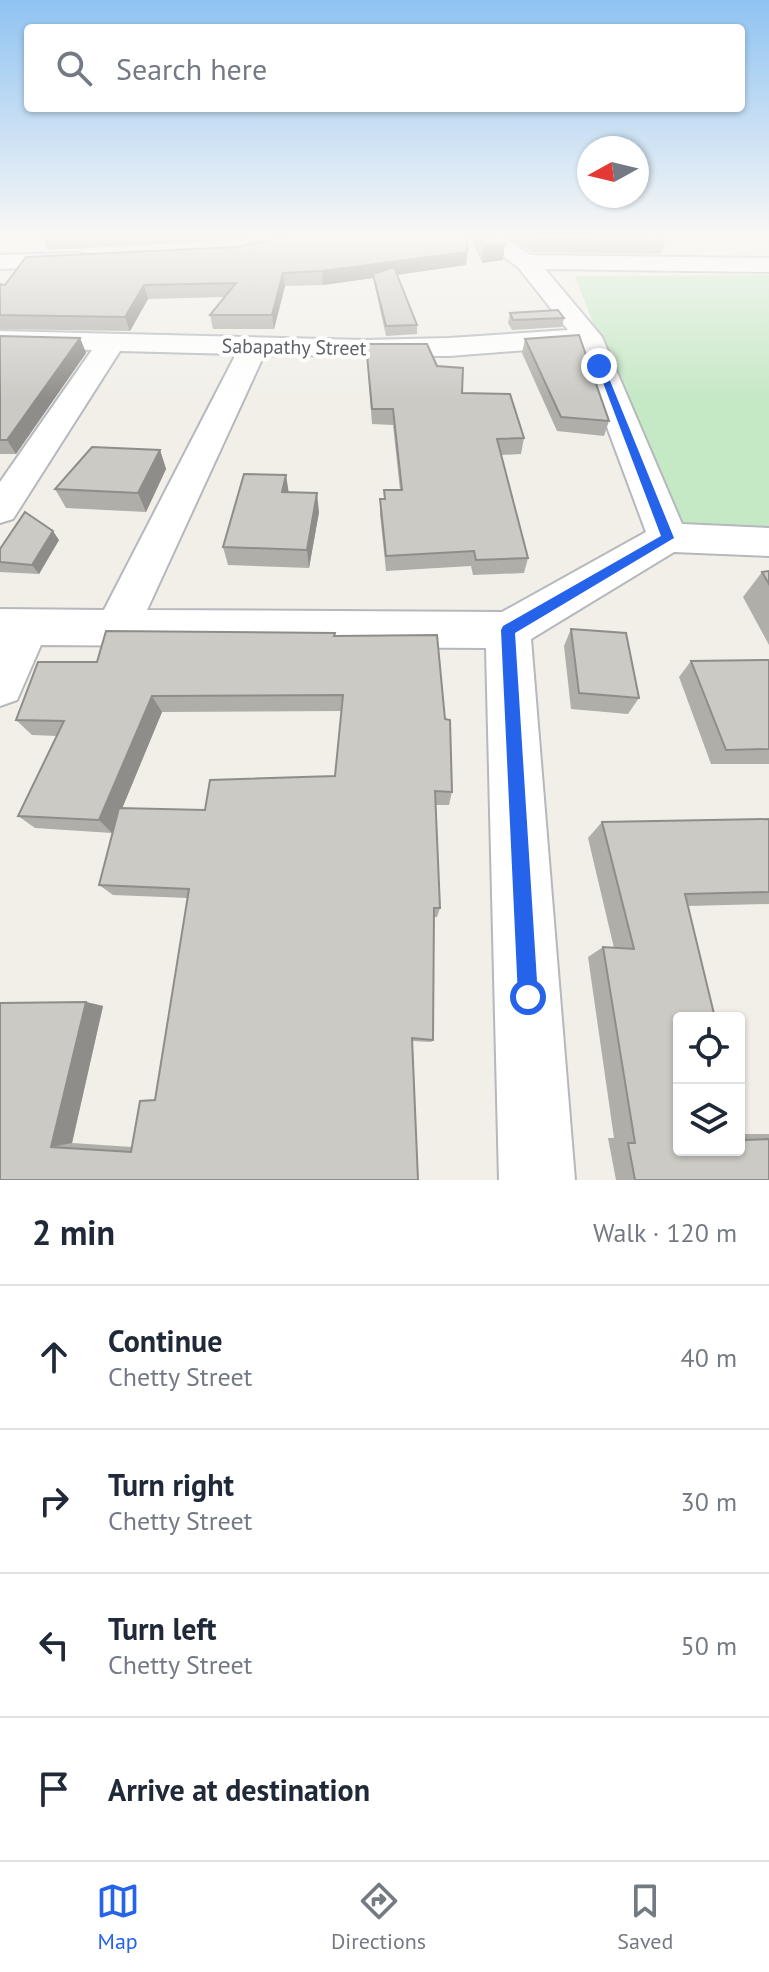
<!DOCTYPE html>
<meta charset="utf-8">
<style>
body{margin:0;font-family:"PT Sans",sans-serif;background:#f6f6f7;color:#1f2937}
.controls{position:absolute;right:24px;bottom:24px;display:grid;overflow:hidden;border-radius:8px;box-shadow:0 2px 6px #0004}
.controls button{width:72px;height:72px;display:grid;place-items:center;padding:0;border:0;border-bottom:2px solid #e0e1e3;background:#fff;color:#1f2937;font:40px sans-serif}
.compass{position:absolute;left:577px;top:136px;width:72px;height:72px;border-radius:50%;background:#fff;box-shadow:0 2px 6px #0004;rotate:262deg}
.stop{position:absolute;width:24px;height:24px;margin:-18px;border:6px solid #2563eb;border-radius:50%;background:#fff}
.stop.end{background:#2563eb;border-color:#fff;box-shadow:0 2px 8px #0008}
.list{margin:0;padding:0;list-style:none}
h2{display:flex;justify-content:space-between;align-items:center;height:104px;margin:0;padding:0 32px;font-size:34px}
h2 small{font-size:26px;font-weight:400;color:#747a83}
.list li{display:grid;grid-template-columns:52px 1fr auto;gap:24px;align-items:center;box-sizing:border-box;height:144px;padding:0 32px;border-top:2px solid #e0e1e3}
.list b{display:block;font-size:30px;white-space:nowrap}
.list p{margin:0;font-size:26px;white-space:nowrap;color:#747a83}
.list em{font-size:26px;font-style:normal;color:#747a83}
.icon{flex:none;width:44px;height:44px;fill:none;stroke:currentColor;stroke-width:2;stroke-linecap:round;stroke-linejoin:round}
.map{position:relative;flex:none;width:769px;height:1180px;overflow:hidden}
.search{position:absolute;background:#fff;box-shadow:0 2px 6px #0004;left:24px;right:24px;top:24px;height:88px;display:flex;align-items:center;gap:20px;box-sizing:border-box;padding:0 28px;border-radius:8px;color:#747a83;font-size:30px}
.sheet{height:680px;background:#fff}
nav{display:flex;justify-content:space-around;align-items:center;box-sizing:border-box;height:112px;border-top:2px solid #e0e1e3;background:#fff;font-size:22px;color:#747a83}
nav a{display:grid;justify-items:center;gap:4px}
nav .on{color:#2563eb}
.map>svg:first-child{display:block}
.green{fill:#c5e8c5}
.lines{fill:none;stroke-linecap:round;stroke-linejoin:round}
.minor-casing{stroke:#b5b8bc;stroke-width:4}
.minor{fill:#fff;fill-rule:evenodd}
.wall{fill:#afaea9;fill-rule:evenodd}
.shaded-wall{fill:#8f8d8a}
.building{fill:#cccac5;stroke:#8f8d8a;stroke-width:2}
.route{fill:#2563eb}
.labels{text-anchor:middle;stroke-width:8;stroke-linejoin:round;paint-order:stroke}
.far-street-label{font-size:20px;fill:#5f6368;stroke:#fff}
</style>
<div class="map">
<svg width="769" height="1180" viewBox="0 0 769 1180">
<rect width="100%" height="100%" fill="#f1efe8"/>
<path class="green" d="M 769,275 L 769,529 L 672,527 L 575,276 Z"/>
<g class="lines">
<g class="minor-casing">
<g id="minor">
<path d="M 472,235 L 498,235 L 531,255 L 769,258 L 769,272 L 545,269 L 602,337 L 682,524 L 769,528 L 769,556 L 674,552 L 531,639 L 575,1180 L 499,1180 L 486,648 L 41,645 L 17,700 L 0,706 L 0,609 L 104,610 L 236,354 L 120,351 L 13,519 L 0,523 L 0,482 L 92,350 L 0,347 L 0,331 L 365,340 L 449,338 L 568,330 L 518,267 ZM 577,346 L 646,532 L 502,612 L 147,610 L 264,355 L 449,356 Z"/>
<path d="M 78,253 L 86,255 L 90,260 L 86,265 L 0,269 L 0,255 Z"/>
</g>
</g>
<use href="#minor" class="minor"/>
</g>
<g class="wall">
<path d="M 43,235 L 257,235 L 257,236 L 239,240 L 47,250 L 42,237 Z"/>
<path d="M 471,235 L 492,235 L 503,260 L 482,263 L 471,238 Z"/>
<path d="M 503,235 L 660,235 L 665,241 L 661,254 L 532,252 Z"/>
<path d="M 467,252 L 466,265 L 397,275 L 417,325 L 417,334 L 386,336 L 373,278 L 323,285 L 285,286 L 274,329 L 213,329 L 210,315 L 224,297 L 148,299 L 130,331 L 0,329 L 0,284 L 5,285 Z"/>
<path d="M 510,313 L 564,318 L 562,327 L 512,330 L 508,323 Z"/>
<path d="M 0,336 L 80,338 L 86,353 L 16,454 L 0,454 Z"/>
<path d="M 525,339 L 609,421 L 604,436 L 557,431 L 522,353 Z"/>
<path d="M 366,344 L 437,366 L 462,393 L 524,438 L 521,454 L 501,455 L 528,558 L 524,573 L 473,575 L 471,566 L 386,571 L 380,514 L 380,499 L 384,499 L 384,490 L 400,490 L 393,425 L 372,424 Z"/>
<path d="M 160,450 L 166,469 L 146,512 L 66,508 L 55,489 Z"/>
<path d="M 288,492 L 319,512 L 309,568 L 228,565 L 223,547 Z"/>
<path d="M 59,540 L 39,574 L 0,572 L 0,549 Z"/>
<path d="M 769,571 L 769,645 L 743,597 L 762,572 Z"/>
<path d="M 571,629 L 639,698 L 628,714 L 571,709 L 564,646 Z"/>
<path d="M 335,636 L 452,792 L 449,805 L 436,805 L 440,908 L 437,917 L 434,917 L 433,1040 L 431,1042 L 412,1041 L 418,1180 L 0,1180 L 86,1002 L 103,1006 L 72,1143 L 132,1147 L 140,1101 L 155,1100 L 188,898 L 113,895 L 99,885 L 112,833 L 35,828 L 18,816 L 57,736 L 32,735 L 16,720 L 97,662 ZM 342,711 L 335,776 L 205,810 L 122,808 L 162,712 Z"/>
<path d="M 769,660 L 769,764 L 711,764 L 679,677 L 691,661 Z"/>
<path d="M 769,819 L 769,904 L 688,906 L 744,1134 L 769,1134 L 769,1180 L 616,1180 L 608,1138 L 614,1138 L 588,957 L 603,947 L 614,948 L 588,838 L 602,822 Z"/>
</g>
<g class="shaded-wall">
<path d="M 238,235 L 257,235 L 257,236 L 239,240 Z"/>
<path d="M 505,244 L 503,260 L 482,263 L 484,246 Z"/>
<path d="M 467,252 L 466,265 L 374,278 L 373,274 L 373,278 L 323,285 L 322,271 Z"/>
<path d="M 283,273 L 285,286 L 274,329 L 272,315 Z"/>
<path d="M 144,285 L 148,299 L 130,331 L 125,317 Z"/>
<path d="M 80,338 L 86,353 L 16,454 L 7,440 Z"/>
<path d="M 160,450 L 166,469 L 146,512 L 138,493 Z"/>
<path d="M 286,475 L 289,494 L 282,492 Z"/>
<path d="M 317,493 L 319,512 L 309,568 L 307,550 Z"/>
<path d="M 53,531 L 59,540 L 39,574 L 32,565 Z"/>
<path d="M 152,696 L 162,712 L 112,833 L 99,820 Z"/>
<path d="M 86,1002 L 103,1006 L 72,1143 L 51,1147 Z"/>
</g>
<g class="building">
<path d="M 43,235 L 83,235 L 42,237 Z"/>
<path d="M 291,235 L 468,235 L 467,252 L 322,271 L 283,273 L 272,315 L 210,315 L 236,283 L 144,285 L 125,317 L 0,315 L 0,284 L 5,285 L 26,257 L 237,247 Z"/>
<path d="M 479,235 L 492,235 L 505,244 L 484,246 Z"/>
<path d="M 527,235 L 660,235 L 665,241 L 534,239 Z"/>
<path d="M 394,267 L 417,325 L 386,326 L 373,274 Z"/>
<path d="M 558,310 L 564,318 L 513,320 L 510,313 Z"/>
<path d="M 579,335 L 609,421 L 561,417 L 525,339 Z"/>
<path d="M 0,336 L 80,338 L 7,440 L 0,440 Z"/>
<path d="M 366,344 L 427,344 L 437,366 L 463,368 L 462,393 L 510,394 L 524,438 L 497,439 L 528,558 L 476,560 L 474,551 L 386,556 L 380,499 L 385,499 L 384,490 L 402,490 L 393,409 L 372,409 Z"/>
<path d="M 92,447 L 160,450 L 138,493 L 55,489 Z"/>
<path d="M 244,474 L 286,475 L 282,492 L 317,493 L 307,550 L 223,547 Z"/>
<path d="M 25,512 L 53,531 L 32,565 L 0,562 L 0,549 Z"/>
<path d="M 769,571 L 769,584 L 762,572 Z"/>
<path d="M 571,629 L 626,633 L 639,698 L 579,693 Z"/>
<path d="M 106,631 L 335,633 L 334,636 L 437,635 L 445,719 L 450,720 L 452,792 L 435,791 L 440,908 L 434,908 L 433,1040 L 412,1038 L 418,1180 L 0,1180 L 0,1003 L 86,1002 L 51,1147 L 131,1152 L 140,1101 L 155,1100 L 189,889 L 99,885 L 119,808 L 205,810 L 210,780 L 335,776 L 343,695 L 152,696 L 99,820 L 18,816 L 64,721 L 16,720 L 38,662 L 97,662 Z"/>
<path d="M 769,660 L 769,749 L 726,750 L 691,661 Z"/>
<path d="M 769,819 L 769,892 L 685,894 L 715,1018 L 679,1018 L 679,1150 L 739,1150 L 739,1115 L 745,1140 L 769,1139 L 769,1180 L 635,1180 L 628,1143 L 635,1143 L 603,947 L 634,949 L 602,822 Z"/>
</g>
<linearGradient id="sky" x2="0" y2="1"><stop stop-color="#8fc3f1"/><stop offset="0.59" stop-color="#f9f8f5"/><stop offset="1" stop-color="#f9f8f5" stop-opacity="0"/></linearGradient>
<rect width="769" height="400" fill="url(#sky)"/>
<path class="route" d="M 596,364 L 604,366 L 674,538 L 515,633 L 538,997 L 535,1004 L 528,1007 L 521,1004 L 518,997 L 501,630 L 503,626 L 661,536 Z"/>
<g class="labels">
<g class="far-street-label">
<text transform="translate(294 347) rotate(1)" y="7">Sabapathy Street</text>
</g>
</g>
</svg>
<div class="controls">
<button><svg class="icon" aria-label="locate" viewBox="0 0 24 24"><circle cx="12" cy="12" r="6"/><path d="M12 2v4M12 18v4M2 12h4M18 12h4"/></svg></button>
<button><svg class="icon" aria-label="layers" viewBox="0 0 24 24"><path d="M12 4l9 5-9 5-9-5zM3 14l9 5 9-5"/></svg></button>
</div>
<svg class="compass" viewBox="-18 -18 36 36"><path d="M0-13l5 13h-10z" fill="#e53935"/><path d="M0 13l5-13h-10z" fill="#747a83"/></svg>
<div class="stop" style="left:528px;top:997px"></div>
<div class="stop end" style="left:599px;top:366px"></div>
<div class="search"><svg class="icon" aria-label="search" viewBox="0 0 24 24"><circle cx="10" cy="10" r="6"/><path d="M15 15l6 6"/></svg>Search here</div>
</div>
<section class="sheet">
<h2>2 min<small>Walk · 120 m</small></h2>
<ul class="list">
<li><svg class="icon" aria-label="ahead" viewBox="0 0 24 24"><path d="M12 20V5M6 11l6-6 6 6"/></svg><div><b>Continue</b><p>Chetty Street</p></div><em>40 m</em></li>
<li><svg class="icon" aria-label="right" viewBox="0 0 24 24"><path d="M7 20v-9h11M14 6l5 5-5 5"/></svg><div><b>Turn right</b><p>Chetty Street</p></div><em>30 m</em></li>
<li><svg class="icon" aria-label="left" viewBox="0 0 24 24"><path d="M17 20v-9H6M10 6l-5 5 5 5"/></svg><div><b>Turn left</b><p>Chetty Street</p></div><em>50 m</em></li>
<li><svg class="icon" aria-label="arrive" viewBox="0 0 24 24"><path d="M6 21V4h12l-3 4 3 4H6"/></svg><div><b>Arrive at destination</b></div></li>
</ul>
</section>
<nav>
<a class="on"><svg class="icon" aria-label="map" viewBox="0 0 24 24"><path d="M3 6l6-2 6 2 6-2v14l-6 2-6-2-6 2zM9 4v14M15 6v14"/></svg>Map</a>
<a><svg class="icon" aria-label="directions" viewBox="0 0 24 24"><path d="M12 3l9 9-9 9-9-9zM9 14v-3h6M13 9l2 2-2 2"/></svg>Directions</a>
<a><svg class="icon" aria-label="saved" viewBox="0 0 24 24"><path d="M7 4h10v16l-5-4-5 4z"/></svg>Saved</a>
</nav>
